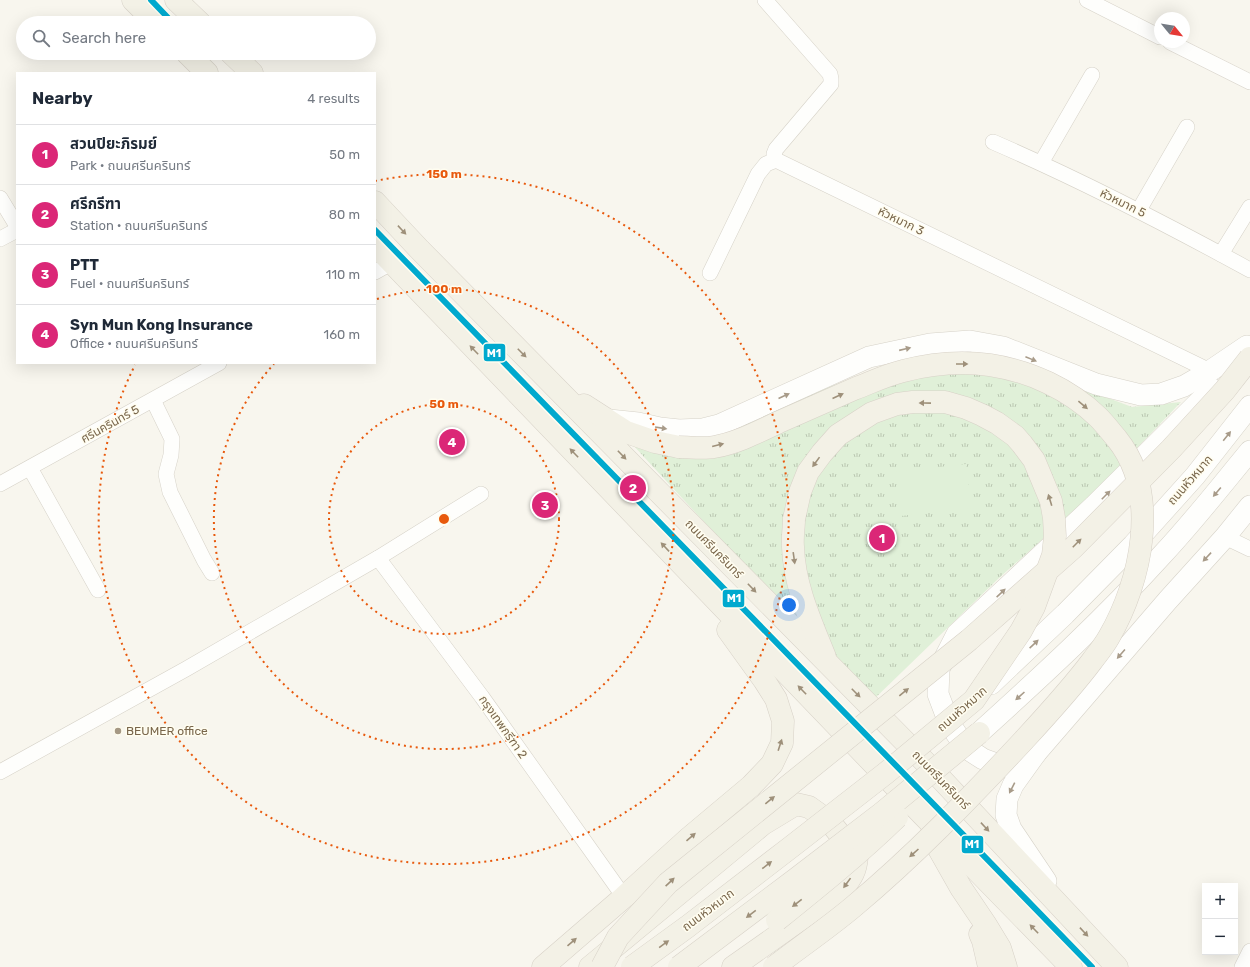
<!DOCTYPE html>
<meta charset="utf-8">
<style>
body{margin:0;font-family:Rubik,"Noto Sans Thai",sans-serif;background:#f6f6f7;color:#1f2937}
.controls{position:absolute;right:12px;bottom:12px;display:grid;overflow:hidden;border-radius:0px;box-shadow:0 4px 16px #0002}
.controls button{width:36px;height:36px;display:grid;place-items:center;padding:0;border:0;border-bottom:1px solid #e0e1e3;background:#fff;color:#1f2937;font:20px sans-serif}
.compass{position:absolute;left:1154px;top:12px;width:36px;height:36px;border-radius:50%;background:#fff;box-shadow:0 4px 16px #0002;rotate:120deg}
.you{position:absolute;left:789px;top:605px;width:14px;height:14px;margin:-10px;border:3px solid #fff;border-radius:50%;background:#1a73e8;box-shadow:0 0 0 6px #1a73e833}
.badge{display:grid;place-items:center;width:26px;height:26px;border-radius:50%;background:#db2777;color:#fff;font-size:13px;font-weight:700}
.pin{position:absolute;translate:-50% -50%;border:2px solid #fff;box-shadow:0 1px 4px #0006}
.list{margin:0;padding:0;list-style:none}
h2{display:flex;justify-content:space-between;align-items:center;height:52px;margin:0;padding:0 16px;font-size:17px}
h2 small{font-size:13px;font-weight:400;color:#747a83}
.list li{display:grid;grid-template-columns:26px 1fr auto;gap:12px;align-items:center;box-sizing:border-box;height:60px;padding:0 16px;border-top:1px solid #e0e1e3}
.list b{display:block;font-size:15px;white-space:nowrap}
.list p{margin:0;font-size:13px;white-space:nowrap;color:#747a83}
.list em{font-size:13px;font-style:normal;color:#747a83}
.icon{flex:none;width:22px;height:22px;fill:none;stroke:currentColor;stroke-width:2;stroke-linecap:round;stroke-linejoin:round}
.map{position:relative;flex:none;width:1250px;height:967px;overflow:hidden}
.search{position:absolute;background:#fff;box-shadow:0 4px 16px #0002;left:16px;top:16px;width:360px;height:44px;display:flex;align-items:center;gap:10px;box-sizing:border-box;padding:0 14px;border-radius:22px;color:#747a83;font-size:15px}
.panel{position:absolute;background:#fff;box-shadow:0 4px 16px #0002;left:16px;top:72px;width:360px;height:292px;border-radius:0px}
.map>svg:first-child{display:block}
.grass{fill:url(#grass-tufts)}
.garden{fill:#e0f0d8}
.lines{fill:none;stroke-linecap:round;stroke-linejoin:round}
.street-casing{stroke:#d6d2c8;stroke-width:16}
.secondary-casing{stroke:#d6d2c8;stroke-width:22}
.primary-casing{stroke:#d7d1c7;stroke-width:23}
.street{stroke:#fefefc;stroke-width:15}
.secondary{stroke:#fefefc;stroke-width:21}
.primary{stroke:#f3f1e6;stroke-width:22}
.primary-bridge-casing{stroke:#d7d1c7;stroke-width:23;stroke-linecap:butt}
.primary-bridge{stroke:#f3f1e6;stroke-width:22}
.metro-1-casing{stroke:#fffdf0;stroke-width:9}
.metro-1{stroke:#00a9ce;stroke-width:6}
.oneway{fill:#9e907a}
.oneway2{fill:#a89b89}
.ring{fill:none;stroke:#e8590c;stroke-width:2;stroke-dasharray:2 4}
.poi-dot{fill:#a59884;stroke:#fffdf0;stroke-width:1.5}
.labels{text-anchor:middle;stroke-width:3;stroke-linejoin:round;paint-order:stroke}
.street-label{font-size:12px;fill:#79664b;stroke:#fffdf0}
.poi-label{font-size:12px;fill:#79664b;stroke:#fffdf0;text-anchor:start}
.centre{fill:#e8590c;stroke:#fffdf0;stroke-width:2}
.ring-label{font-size:12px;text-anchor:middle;font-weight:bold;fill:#e8590c;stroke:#fffdf0;stroke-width:3;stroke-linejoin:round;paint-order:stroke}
.line-badge{stroke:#fffdf0;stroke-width:1.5}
.badge-label{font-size:11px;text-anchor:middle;font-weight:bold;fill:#fff}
</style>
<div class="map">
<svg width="1250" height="967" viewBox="0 0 1250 967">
<defs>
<pattern id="grass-tufts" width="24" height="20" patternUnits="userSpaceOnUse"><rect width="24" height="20" fill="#e0f0d8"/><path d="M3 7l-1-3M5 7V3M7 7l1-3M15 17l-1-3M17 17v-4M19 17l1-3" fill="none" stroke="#bac6b1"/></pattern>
</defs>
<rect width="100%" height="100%" fill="#f8f6ee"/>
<path class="grass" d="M 902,359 L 1058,379 L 1132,407 L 1181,402 L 1089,498 L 999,578 L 871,702 L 632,444 L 668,438 L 806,396 Z"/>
<path class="garden" d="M 966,464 L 971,508 L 901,516 L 896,472 Z"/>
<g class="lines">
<g class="street-casing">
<g id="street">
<path d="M 765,0 L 830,74 L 831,79 L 831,84 L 776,149 L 774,154 L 776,160 L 1210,371"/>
<path d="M 1087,0 L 1160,37"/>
<path d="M 1170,42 L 1250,82"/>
<path d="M 993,142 C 1081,180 1166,224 1250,270"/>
<path d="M 1041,163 L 1092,75"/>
<path d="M 0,198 L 17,226"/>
<path d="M 1139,210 L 1187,127"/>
<path d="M 0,239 L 17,230"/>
<path d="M 1221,254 L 1250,207"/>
<path d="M 375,272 L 391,263"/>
<path d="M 710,273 L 758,174 L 766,164 L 776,160"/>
<path d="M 153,400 L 172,439 L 171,455 L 166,474 L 170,492 L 204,560 L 212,573"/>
<path d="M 30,468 L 98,590"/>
<path d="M 0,484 L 219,363"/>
<path d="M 1225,537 L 1250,549"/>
<path d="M 378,558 L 482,697 L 624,897"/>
<path d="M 0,772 L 186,669 L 378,558 L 481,494"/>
<path d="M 1242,967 L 1250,951"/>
</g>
</g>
<g class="secondary-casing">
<g id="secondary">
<path d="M 609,420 L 638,423 L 660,428 L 679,430 L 703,429 L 719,425 L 869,357 L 930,344 L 970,341 L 1003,347 L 1096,384 L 1141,395 L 1161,394 L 1184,386 L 1210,371 L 1247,346"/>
<path d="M 991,684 L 1065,614 L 1133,545 L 1195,476 L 1250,406"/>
<path d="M 979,733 C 1042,676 1105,618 1162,555 C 1193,522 1221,486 1250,451"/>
<path d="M 1036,753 L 1005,767 L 983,759 L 966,748 L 949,723 L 938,694 L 939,669 L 957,634 L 1094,506 L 1212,389"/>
<path d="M 1046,881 L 1011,829 L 1006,815 L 1007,799 L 1013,785 L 1036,753 L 1168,600 L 1225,537 L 1250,506"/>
</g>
</g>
<g class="primary-casing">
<g id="primary">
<path d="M 133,0 L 156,23"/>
<path d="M 176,0 L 200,23"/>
<path d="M 187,53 L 207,73"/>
<path d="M 231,53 L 252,73"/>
<path d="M 375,202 L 420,250 L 929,766 L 1117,967"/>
<path d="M 375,245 L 917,809 L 1071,967"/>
<path d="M 584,405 L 626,432 L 655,442 L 679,447"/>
<path d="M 794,519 C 794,528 792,538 793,547 C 794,585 811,622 825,657"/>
<path d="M 931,835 L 961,888 L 986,925 L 1000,948 L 1006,967"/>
<path d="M 980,934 L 983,941 L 989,967"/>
<path d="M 543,967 L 624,897 L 689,838 L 751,786 L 772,764 L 782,743 L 783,721 L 776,699 L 764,680 L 728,630"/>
<path d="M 590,967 L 763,824 L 796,804 L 809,807 L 830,822 L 857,856 C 856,872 851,878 842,890 L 733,967"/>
</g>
</g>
<use href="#street" class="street"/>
<use href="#secondary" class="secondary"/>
<use href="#primary" class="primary"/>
<g class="primary-bridge-casing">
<g id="primary-bridge">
<path d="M 679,447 C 690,447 703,449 714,447 C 737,443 758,432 779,422 C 804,411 829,400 854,389 C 870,383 886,375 903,371 C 930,364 962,361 990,365 C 1030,371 1069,389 1098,417 C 1105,424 1111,432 1117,439 C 1161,494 1141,582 1109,637 C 1104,646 1098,653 1092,661 C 1071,689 1047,715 1024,740 C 969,799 914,856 853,907 C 828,928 800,947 774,967"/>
<path d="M 777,920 C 818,887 859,854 897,817"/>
<path d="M 602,967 L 618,937 L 668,883 L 969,640 L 1073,548 L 1171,449 L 1225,390 L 1250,358"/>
<path d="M 632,967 L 687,927 L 791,847 L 886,773 L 974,700 L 1021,631 L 1034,607 L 1053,555 L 1055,536 L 1054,518 L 1051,501 L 1034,460 L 1022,444 L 1015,436 L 997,423 L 982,415 L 966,408 L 945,402 L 913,402 L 897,404 L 872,413 L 838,435 L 822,453 L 808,472 L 800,492 L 794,519"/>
<path d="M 679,967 L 796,879 L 882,813 L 979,733"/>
</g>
</g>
<use href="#primary-bridge" class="primary-bridge"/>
<g class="metro-1-casing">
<g id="metro-1">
<path d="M 151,0 L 173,23"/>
<path d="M 375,230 L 1092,967"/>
</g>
</g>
<use href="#metro-1" class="metro-1"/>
</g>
<defs><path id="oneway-solid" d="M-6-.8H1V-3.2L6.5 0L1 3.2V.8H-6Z"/></defs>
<g class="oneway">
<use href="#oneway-solid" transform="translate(402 230) rotate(47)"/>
<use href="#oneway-solid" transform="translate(474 350) rotate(-134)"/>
<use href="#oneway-solid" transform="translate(522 353) rotate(45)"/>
<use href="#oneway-solid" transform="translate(962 364)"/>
<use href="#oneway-solid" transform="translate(838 396) rotate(-24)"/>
<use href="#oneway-solid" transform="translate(925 403) rotate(-179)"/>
<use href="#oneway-solid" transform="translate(1083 405) rotate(40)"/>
<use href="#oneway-solid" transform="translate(718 445) rotate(-14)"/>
<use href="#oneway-solid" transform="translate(574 453) rotate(-134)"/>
<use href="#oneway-solid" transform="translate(622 455) rotate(46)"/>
<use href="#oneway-solid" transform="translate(816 462) rotate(126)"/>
<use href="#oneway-solid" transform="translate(1050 500) rotate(-107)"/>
<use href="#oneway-solid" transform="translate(1077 543) rotate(-45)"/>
<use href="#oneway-solid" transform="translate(665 547) rotate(-133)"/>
<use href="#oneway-solid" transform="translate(794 558) rotate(82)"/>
<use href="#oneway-solid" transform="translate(752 588) rotate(46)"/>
<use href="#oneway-solid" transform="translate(802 690) rotate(-134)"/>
<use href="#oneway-solid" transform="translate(904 692) rotate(-39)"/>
<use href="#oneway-solid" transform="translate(856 693) rotate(45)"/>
<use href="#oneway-solid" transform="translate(780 745) rotate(-72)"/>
<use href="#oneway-solid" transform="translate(770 800) rotate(-39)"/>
<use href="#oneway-solid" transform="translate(985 827) rotate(47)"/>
<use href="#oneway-solid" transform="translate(691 837) rotate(-41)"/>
<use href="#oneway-solid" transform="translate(914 853) rotate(138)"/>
<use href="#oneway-solid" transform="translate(767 865) rotate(-38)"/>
<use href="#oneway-solid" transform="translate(670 882) rotate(-43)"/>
<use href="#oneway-solid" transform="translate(847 883) rotate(126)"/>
<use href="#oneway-solid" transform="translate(797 903) rotate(142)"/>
<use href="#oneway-solid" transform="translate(751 914) rotate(143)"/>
<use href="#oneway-solid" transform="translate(1034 929) rotate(-134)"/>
<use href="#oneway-solid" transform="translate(1084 932) rotate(47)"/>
<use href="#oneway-solid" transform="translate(572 942) rotate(-41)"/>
<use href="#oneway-solid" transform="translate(664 944) rotate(-36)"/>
</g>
<g class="oneway2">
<use href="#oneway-solid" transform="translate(905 349) rotate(-13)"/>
<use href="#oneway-solid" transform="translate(1031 359) rotate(22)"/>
<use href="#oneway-solid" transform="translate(784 396) rotate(-24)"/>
<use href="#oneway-solid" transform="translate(661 428) rotate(9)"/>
<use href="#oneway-solid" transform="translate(1227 436) rotate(-51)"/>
<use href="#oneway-solid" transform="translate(1217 492) rotate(130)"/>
<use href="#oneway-solid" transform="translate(1106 495) rotate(-45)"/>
<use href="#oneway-solid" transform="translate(1207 557) rotate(133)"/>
<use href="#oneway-solid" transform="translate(1001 593) rotate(-43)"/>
<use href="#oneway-solid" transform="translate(1034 644) rotate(-43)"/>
<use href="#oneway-solid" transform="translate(1121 654) rotate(131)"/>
<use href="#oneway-solid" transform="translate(1020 696) rotate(138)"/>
<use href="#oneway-solid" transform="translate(1012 788) rotate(117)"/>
</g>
<g class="ring">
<circle cx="444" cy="519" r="115"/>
<path d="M377 299A230 230 0 1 1 274 364"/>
<path d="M375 181A345 345 0 1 1 135 365"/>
</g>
<circle class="poi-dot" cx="118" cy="731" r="4"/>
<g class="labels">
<g class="street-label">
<text transform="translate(1123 203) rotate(26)" y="4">หัวหมาก 5</text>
<text transform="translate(901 221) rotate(26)" y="4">หัวหมาก 3</text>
<text transform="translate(110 424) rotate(-29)" y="4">ศรีนครินทร์ 5</text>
<text transform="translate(1190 480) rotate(-49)" y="4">ถนนหัวหมาก</text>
<text transform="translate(714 549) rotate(46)" y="4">ถนนศรีนครินทร์</text>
<text transform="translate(962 709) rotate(-41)" y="4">ถนนหัวหมาก</text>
<text transform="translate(503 727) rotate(55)" y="4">กรุงเทพกรีฑา 2</text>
<text transform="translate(941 780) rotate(46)" y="4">ถนนศรีนครินทร์</text>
<text transform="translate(708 910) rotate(-37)" y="4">ถนนหัวหมาก</text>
</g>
<g class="poi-label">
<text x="126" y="735">BEUMER office</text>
</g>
</g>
<circle cx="444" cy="519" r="6" class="centre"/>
<g class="ring-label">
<text x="444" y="178">150 m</text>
<text x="444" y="293">100 m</text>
<text x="444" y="408">50 m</text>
</g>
<g class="line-badge">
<rect x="483" y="343" width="23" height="19" rx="4" fill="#00a9ce"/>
<rect x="722" y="589" width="23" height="19" rx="4" fill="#00a9ce"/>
<rect x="961" y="835" width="23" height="19" rx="4" fill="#00a9ce"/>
</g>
<g class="badge-label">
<text x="494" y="357">M1</text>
<text x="734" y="602">M1</text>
<text x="972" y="848">M1</text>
</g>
</svg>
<div class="controls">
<button>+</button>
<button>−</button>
</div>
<svg class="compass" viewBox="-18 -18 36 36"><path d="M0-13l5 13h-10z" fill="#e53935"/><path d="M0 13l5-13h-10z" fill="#747a83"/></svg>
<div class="you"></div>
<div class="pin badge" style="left:882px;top:538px">1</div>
<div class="pin badge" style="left:633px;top:488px">2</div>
<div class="pin badge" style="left:545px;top:505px">3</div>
<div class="pin badge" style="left:452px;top:442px">4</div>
<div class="search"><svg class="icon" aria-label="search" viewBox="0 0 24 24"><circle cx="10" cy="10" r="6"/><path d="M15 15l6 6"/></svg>Search here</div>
<section class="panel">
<h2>Nearby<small>4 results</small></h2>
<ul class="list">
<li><span class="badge">1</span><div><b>สวนปิยะภิรมย์</b><p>Park · ถนนศรีนครินทร์</p></div><em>50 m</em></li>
<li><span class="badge">2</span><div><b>ศรีกรีฑา</b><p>Station · ถนนศรีนครินทร์</p></div><em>80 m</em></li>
<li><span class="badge">3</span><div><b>PTT</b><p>Fuel · ถนนศรีนครินทร์</p></div><em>110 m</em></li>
<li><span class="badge">4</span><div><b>Syn Mun Kong Insurance</b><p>Office · ถนนศรีนครินทร์</p></div><em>160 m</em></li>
</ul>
</section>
</div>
